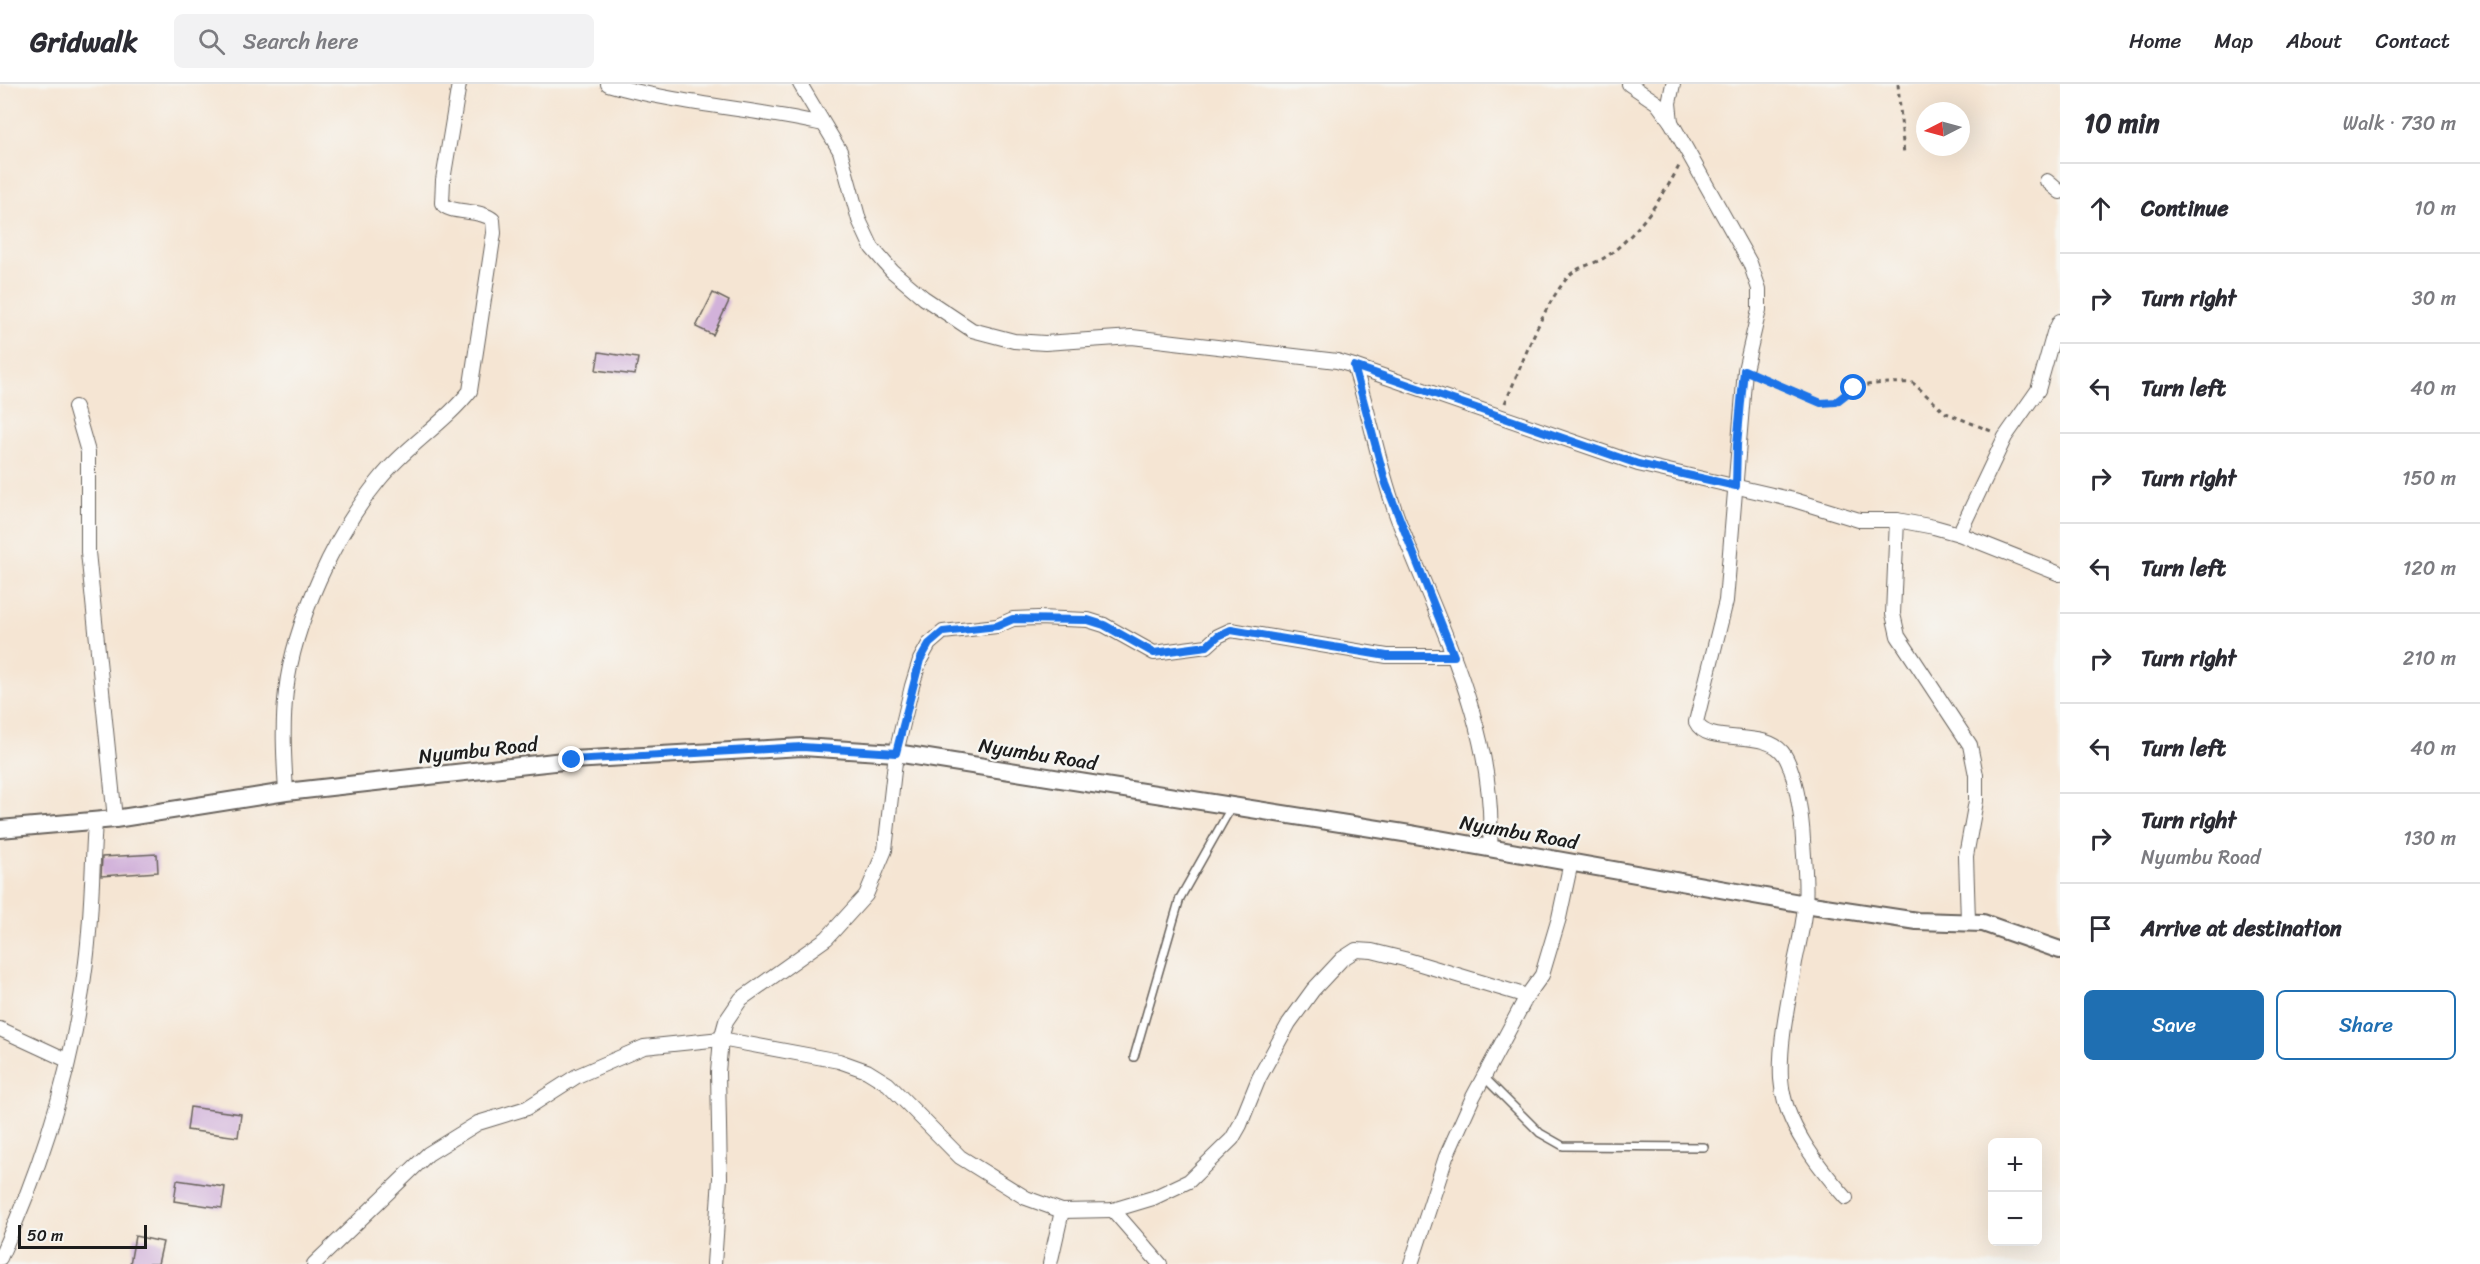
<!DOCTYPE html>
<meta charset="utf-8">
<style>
body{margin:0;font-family:Sriracha,sans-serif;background:#f2f2f3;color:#2b2b33}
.controls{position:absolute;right:18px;bottom:18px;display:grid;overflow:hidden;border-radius:9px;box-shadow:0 6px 24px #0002}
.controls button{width:54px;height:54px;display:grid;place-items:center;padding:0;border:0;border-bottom:2px solid #e1e1e2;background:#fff;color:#2b2b33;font:30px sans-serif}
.compass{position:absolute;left:1916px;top:18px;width:54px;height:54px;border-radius:50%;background:#fff;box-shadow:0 6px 24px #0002;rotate:264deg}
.scale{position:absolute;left:18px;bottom:15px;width:129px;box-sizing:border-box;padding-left:6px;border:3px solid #1c1c1c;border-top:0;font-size:16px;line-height:21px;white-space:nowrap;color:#1c1c1c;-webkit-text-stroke:4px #f6f6f2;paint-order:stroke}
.stop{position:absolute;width:18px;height:18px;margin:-14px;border:4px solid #1a73e8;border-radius:50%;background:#fff}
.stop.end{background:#1a73e8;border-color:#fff;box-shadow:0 2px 6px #0008}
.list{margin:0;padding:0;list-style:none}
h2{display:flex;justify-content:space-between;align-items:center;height:78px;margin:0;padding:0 24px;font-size:26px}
h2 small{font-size:20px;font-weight:400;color:#7c7c81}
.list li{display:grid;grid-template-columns:39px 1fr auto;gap:18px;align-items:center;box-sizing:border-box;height:90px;padding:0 24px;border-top:2px solid #e1e1e2}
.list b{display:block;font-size:22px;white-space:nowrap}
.list p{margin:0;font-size:20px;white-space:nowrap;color:#7c7c81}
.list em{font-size:20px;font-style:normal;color:#7c7c81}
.actions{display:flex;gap:12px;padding:18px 24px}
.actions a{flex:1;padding:14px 0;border:2px solid #1f6fb2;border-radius:9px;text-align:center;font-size:21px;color:#1f6fb2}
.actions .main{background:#1f6fb2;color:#fff}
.icon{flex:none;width:33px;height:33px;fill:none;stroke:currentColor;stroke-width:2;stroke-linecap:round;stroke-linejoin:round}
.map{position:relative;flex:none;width:2060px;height:1180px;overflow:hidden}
header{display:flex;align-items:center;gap:36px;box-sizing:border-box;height:84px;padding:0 30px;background:#fff;border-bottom:2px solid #e1e1e2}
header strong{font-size:28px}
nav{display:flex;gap:33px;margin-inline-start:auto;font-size:21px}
.search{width:420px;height:54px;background:#f2f2f3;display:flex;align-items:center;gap:15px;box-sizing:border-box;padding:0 21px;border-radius:9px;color:#7c7c81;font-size:22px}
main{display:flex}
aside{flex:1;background:#fff}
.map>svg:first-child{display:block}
.building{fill:#d2b2da}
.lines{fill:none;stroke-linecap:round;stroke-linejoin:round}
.service-casing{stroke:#68625c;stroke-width:10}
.minor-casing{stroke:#68625c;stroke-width:16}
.tertiary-casing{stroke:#68625c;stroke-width:20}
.path{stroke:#68625c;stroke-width:3;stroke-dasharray:4.5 4.5;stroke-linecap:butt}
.service{stroke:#fff;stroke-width:7}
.minor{stroke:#fff;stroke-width:14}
.tertiary{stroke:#fff;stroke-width:16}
.route{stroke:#1a73e8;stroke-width:8}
.labels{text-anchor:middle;stroke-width:4.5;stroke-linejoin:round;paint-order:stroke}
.street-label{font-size:20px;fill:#1c1c1c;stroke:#f6f6f2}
</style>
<header>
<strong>Gridwalk</strong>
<div class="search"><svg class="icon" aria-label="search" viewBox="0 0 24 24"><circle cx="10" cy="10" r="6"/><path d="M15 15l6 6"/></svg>Search here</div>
<nav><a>Home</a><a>Map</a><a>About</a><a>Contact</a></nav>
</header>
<main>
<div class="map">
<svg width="2060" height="1180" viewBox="0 0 2060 1180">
<rect width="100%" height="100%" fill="#f6f6f2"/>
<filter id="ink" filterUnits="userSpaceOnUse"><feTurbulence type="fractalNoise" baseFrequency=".0167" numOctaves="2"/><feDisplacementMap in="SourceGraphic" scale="12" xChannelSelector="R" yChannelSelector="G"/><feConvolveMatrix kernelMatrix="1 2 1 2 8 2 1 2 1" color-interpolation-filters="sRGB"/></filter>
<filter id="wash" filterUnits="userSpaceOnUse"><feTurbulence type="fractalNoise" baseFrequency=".008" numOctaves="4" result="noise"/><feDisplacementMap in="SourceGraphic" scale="24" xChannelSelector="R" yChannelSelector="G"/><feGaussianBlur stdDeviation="1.35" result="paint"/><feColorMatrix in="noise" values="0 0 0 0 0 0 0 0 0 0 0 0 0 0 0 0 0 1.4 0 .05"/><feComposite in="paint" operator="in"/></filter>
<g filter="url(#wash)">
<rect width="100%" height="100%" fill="#f5e5d3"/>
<g id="blocks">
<g class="building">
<path d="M 713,209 L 729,217 L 713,251 L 696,243 Z"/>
<path d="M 599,268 L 638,274 L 635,291 L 596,286 Z"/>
<path d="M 157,770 L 158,788 L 101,792 L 102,773 Z"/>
<path d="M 190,1023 L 241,1030 L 238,1053 L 187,1046 Z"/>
<path d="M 177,1096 L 225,1103 L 222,1124 L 174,1117 Z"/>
<path d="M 135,1152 L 163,1158 L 158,1180 L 130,1180 Z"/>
</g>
</g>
</g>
<g filter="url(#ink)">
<use href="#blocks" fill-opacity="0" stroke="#68625c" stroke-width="1.5"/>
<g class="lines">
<g class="service-casing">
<g id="service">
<path d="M 1134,973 L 1180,814 L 1232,722"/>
<path d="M 1484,993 L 1540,1049 L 1563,1062 L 1704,1063"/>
</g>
</g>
<g class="minor-casing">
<g id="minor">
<path d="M 608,0 C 679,21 752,24 823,40"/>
<path d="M 800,0 L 840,67 L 859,136 L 872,164 L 892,187 L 924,214 L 972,246 L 1014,257 L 1045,259 L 1132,253 L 1337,277 L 1354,282 C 1371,333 1379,385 1398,435 C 1439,541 1497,647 1490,764"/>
<path d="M 1629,0 L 1657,19 L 1671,38 L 1750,179 L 1759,205 L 1759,226 L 1745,286 L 1726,517 L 1696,638 C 1708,664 1767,642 1785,672 C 1796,691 1802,734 1803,756 C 1804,777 1807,799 1805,820 C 1804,839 1799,859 1795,878 C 1789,917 1779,956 1781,995 C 1784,1040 1818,1082 1846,1114"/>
<path d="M 1671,38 L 1669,19 L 1673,0"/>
<path d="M 2047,97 L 2060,108"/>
<path d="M 1354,282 L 1638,380 L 1794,416 L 1859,436 L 1897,436 L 1934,443 L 1959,450 L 2060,490"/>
<path d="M 75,323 L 88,368 L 88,468 L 115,735"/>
<path d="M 1897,436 L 1893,530 L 1898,552 L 1970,661 L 1976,691 L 1976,717 L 1966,772 L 1968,837"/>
<path d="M 1959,450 L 2005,353 L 2038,306 L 2054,249 L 2060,237"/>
<path d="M 286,708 C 284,674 282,641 286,607 C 294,539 335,449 379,396 C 406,362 443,341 470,307 L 494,149 L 493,136 C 480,124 449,131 442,119 L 443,96 L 459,0"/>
<path d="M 0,945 L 67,976"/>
<path d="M 1113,1126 L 1160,1180"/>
<path d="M 0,1174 C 42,1082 74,979 86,878 C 92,831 92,783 95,737"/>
<path d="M 314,1180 L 428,1070 L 478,1039 L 527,1024 L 577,992 L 644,963 L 721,955 L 839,977 L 867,987 L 888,1000 L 960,1073 L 1026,1114 L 1062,1127 L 1113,1126 L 1153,1114 L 1189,1097 L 1232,1055 L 1240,1041 L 1259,994 L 1289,939 L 1313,906 L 1342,875 L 1356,866 L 1372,867 L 1404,875 L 1527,912"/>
<path d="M 714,1180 L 720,1094 L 718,988 L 721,955 L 726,937 L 741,915 L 827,854 L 866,811 L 885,766 L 896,669 L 912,602 L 920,576 L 929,560 L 943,548 L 997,542 L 1013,535 L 1038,534 L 1088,536 L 1104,541 L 1154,569 L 1207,562 L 1218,552 L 1231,546 L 1387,572 L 1454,572"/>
<path d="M 1050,1180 L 1062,1127"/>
<path d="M 1411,1180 L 1446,1073 L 1473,1013 L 1527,912 L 1542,891 L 1559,834 L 1571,778"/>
</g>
</g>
<g class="tertiary-casing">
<path id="tertiary" d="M 0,745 L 115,735 L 286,708 L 572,676 L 802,663 L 896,669 L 1410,750 L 1805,820 L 1917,837 L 1983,839 L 2060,866"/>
</g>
<g class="path">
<path d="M 1898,0 L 1904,71"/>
<path d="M 1760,292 L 1821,319 C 1842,321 1839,308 1855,304 C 1871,299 1896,298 1913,299 L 1946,329 L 1991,347"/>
<path d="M 1505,319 C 1524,277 1539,228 1568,193 C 1577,182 1593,181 1604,174 C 1633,156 1664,112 1679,82"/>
</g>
<use href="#service" class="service"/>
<use href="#minor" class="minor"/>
<use href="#tertiary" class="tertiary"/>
</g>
</g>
<g class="lines" filter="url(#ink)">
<path class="route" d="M 572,676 L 802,663 L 896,669 L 920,576 L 929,560 L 943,548 L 997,542 L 1013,535 L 1088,536 L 1104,541 L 1154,569 L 1207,562 L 1218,552 L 1231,546 L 1387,572 L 1454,572 L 1386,400 L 1354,282 L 1638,380 L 1736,402 L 1737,361 L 1744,286 L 1821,319 L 1836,318 L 1854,304"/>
</g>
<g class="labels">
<g class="street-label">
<text transform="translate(478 666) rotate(-6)" y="7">Nyumbu Road</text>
<text transform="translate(1038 670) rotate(9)" y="7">Nyumbu Road</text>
<text transform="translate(1519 748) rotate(10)" y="7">Nyumbu Road</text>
</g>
</g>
</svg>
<div class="controls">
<button>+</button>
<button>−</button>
</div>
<svg class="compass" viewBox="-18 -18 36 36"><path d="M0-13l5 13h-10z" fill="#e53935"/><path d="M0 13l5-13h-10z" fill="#7c7c81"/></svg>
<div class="scale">50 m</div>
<div class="stop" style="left:1854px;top:304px"></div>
<div class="stop end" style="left:572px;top:676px"></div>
</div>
<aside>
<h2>10 min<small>Walk · 730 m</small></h2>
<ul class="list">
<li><svg class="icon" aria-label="ahead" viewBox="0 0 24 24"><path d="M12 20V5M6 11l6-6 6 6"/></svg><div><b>Continue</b></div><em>10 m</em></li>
<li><svg class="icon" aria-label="right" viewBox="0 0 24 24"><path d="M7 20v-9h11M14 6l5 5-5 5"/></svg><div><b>Turn right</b></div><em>30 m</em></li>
<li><svg class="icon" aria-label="left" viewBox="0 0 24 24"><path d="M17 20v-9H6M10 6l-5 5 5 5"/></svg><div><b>Turn left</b></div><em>40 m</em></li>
<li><svg class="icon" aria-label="right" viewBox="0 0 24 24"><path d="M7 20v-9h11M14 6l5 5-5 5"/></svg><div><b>Turn right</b></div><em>150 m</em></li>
<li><svg class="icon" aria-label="left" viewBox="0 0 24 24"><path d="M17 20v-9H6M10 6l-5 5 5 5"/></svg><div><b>Turn left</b></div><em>120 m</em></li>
<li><svg class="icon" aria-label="right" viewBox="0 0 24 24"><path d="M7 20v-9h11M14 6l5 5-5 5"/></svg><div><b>Turn right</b></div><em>210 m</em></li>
<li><svg class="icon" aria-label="left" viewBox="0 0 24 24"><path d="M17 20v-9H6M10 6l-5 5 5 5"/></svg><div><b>Turn left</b></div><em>40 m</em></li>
<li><svg class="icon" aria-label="right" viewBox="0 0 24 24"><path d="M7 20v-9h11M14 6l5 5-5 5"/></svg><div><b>Turn right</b><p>Nyumbu Road</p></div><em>130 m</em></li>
<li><svg class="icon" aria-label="arrive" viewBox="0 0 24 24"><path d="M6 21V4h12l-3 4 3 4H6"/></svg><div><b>Arrive at destination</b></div></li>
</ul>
<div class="actions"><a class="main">Save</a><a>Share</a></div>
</aside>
</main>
